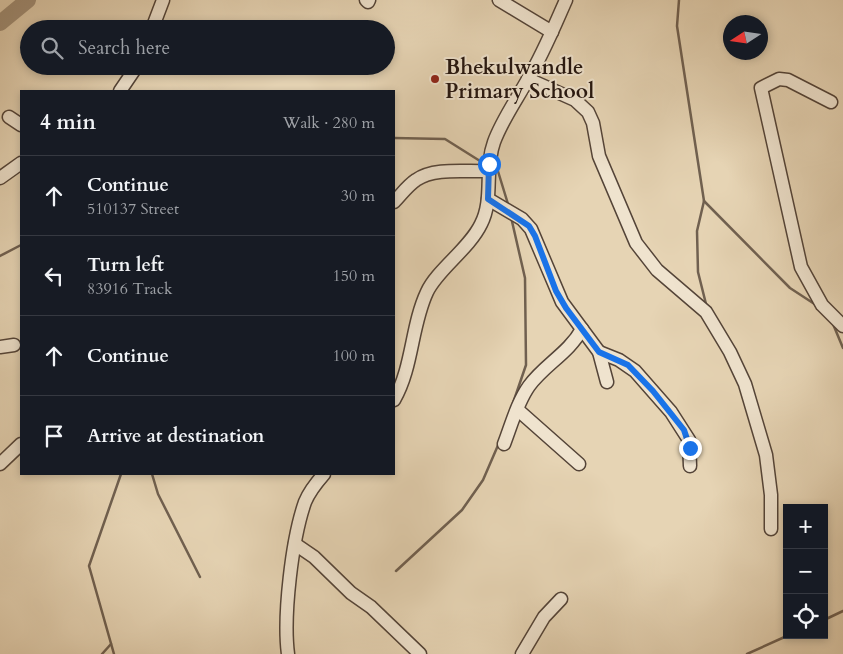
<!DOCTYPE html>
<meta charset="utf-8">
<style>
body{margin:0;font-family:Cardo,serif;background:#242831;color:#f1f3f6}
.controls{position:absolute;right:15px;bottom:15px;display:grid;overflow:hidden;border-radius:0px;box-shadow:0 2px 8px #0003}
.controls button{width:45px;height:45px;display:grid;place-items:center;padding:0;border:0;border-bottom:1px solid #363941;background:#171b24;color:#f1f3f6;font:25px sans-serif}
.compass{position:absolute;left:723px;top:15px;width:45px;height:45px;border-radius:50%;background:#171b24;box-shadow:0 2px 8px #0003;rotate:258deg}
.stop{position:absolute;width:15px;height:15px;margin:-11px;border:4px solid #1a73e8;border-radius:50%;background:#fff}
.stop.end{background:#1a73e8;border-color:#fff;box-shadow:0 1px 5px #0008}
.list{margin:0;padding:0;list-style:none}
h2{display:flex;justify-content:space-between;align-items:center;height:65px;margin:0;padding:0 20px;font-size:21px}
h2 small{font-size:16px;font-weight:400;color:#9ea1a6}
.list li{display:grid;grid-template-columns:32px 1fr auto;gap:15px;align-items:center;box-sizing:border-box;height:80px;padding:0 20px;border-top:1px solid #363941}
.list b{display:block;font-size:19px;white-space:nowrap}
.list p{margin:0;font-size:16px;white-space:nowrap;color:#9ea1a6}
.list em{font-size:16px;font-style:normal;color:#9ea1a6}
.icon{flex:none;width:28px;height:28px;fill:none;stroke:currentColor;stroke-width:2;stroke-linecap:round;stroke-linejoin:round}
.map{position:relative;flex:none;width:843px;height:654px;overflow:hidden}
.search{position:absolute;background:#171b24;box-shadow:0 2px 8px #0003;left:20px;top:20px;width:375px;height:55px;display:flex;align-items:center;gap:12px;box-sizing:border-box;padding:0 18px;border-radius:28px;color:#9ea1a6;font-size:19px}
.panel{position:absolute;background:#171b24;box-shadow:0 2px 8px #0003;left:20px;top:90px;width:375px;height:385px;border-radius:0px}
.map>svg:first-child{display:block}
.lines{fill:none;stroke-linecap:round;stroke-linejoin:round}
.stream{stroke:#706050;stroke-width:2.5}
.river{stroke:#a4937c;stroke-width:16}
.minor-casing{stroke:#544438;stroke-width:15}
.minor{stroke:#efe3ce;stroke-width:12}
.route{stroke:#1a73e8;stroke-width:6}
.poi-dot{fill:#8f2418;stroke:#efe3ce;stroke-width:2}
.labels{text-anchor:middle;stroke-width:4;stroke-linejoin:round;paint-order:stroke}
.poi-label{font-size:21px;font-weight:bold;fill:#23140e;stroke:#efe3ce;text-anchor:start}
</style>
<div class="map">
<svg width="843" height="654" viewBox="0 0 843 654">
<rect width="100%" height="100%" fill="#e6d4b4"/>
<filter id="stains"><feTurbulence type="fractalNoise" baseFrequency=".004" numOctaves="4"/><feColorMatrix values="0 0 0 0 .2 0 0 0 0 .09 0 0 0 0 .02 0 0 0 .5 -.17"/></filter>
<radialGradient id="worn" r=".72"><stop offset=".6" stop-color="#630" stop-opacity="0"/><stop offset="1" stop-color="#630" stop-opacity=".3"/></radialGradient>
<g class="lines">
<g class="stream">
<path d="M 679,0 L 677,26 L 704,201 L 697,231 L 698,272 L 706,304"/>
<path d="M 394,138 L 445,139 L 480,161"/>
<path d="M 497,168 L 508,204"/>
<path d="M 704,201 L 790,288 L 816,305"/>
<path d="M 511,217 L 525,278 L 526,365 L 513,403"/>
<path d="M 0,256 L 21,245"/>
<path d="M 833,324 L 843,348"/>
<path d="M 152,474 L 158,494 L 200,577"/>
<path d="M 396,571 L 462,510 L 483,480 L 499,443"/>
<path d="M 824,620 L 843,611"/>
<path d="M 102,654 L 111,644"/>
<path d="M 114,654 L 89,566 L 121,474"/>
<path d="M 747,654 L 789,635"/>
</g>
<path class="river" d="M 0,23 L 28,0"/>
<g class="minor-casing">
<g id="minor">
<path d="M 366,0 L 368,2 L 369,0"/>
<path d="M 499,0 L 552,32"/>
<path d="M 152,29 L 163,0"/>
<path d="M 528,79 L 575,100 L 588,112 L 593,123 L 599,156 L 636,243 L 657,270 L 706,312 L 730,352 L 745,384 L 766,455 L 771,495 L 771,529"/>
<path d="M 120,91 L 137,66"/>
<path d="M 831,102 L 788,80 L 779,79 L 761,88 L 801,267 L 822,305 L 843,326"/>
<path d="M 9,117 L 21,125"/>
<path d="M 0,178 L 21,163"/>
<path d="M 488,199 L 522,219 L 531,229 L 562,302 L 599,352 L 607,382"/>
<path d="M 394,202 C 401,195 407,186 416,180 C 434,167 466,172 488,171"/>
<path d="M 0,347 L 14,345"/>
<path d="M 599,352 L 619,360 L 635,371 L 671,412 L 689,440 L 690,466"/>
<path d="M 394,400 C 413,367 411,326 427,292 C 437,270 469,249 481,224 C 494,199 484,169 494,142 C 502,120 517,99 528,79 C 543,54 554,27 566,0"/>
<path d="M 518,410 L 579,464"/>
<path d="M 504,444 C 511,426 517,403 529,386 C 544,365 569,353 582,329"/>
<path d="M 0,464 L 21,444"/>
<path d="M 295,544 L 314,557 L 351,593 L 371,607 L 420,654"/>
<path d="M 288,654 C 283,616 292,539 305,502 C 309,492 317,482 324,474"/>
<path d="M 522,654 L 544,617 L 561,599"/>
</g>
</g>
<use href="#minor" class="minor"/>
</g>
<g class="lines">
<path class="route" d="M 489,164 L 488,199 L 529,226 L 535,236 L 556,291 L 566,308 L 599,352 L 628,365 L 653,391 L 684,430 L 690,448"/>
</g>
<circle class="poi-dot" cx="435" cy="79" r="5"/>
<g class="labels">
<g class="poi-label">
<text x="445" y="74">Bhekulwandle<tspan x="445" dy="24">Primary School</tspan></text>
</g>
</g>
<rect width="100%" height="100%" filter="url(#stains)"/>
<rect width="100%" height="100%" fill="url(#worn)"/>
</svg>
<div class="controls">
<button>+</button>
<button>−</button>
<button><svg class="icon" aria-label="locate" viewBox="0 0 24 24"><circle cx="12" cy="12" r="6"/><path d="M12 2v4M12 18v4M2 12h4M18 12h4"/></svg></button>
</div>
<svg class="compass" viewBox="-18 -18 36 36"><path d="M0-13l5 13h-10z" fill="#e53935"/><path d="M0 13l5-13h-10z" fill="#9ea1a6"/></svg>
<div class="stop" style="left:489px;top:164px"></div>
<div class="stop end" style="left:690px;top:448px"></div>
<div class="search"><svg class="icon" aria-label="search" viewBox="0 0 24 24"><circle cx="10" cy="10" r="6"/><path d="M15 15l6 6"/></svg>Search here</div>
<section class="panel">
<h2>4 min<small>Walk · 280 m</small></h2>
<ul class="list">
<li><svg class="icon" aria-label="ahead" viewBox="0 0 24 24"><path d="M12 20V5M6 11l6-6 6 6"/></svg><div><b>Continue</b><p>510137 Street</p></div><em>30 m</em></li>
<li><svg class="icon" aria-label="left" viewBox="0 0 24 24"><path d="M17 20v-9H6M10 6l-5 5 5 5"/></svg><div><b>Turn left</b><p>83916 Track</p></div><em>150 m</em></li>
<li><svg class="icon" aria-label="ahead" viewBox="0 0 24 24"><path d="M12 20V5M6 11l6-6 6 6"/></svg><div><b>Continue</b></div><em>100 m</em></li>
<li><svg class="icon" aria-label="arrive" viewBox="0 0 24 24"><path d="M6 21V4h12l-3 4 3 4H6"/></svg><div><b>Arrive at destination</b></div></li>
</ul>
</section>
</div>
